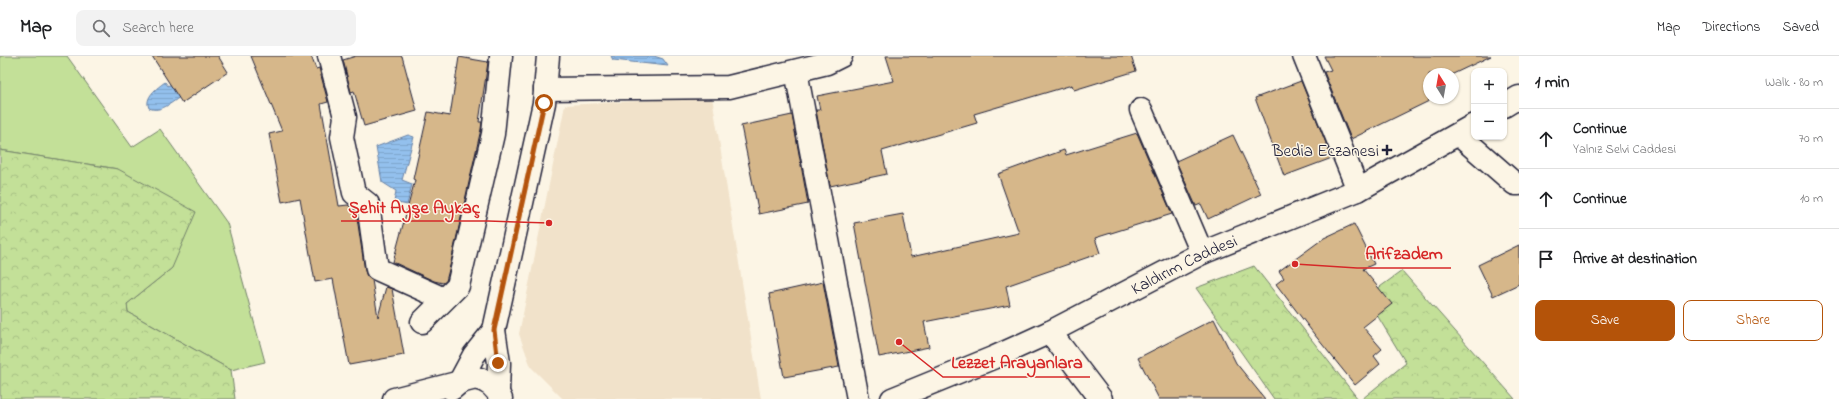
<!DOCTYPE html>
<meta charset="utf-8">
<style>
body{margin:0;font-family:"Indie Flower",sans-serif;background:#f2f2f2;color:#202124}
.controls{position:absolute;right:12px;top:12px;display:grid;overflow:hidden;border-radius:8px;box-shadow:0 1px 3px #0004}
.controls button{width:36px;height:36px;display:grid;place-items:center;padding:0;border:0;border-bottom:1px solid #e0e0e0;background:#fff;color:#202124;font:20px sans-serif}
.compass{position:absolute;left:1423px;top:12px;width:36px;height:36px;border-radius:50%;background:#fff;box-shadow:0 1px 3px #0004;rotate:349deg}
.stop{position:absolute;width:12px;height:12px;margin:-9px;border:3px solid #b45309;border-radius:50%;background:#fff}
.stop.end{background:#b45309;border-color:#fff;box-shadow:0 1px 4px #0008}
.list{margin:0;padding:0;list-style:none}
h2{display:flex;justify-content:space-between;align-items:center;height:52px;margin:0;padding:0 16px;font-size:17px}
h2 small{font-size:13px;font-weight:400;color:#757577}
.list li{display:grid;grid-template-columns:26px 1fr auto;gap:12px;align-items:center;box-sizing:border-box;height:60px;padding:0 16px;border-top:1px solid #e0e0e0}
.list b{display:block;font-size:15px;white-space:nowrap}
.list p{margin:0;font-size:13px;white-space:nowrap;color:#757577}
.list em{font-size:13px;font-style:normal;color:#757577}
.actions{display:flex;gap:8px;padding:12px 16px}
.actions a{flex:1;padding:9px 0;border:1px solid #b45309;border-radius:8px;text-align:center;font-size:14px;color:#b45309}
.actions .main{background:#b45309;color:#fff}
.icon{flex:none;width:22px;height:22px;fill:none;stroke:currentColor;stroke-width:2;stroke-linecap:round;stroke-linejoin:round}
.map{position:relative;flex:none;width:1519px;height:343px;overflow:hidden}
header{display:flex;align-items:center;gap:24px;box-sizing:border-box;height:56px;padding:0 20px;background:#fff;border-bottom:1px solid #e0e0e0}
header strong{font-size:19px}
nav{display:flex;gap:22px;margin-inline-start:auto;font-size:14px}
.search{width:280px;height:36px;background:#f2f2f2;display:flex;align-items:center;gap:10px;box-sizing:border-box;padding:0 14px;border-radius:8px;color:#757577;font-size:15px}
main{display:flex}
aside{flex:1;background:#fff}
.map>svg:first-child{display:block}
.built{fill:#f1e2ca}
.grass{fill:#c3e098;stroke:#72816a}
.forest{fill:url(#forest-crowns);stroke:#72816a}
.water{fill:url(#water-rules);stroke:#6681a6}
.building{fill:#d6b78a;stroke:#22223b}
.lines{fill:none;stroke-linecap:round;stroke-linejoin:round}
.street-casing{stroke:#22223b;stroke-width:25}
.secondary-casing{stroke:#22223b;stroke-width:25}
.street{stroke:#fcf5e5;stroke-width:22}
.secondary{stroke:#fcf5e5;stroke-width:22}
.route{stroke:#b45309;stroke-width:5}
.poi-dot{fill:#22223b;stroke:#fcf5e5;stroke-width:1.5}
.labels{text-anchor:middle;stroke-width:3;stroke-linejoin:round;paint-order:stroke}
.poi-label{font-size:17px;fill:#22223b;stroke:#fcf5e5;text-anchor:end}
.street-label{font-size:17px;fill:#22223b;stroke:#fcf5e5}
.leader{fill:none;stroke:#d62828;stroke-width:1.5}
.callout-dot{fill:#d62828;stroke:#fcf5e5;stroke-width:1.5}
.callout-label{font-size:18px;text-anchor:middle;font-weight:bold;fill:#d62828;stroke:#fcf5e5;stroke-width:3;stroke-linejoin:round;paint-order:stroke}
</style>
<header>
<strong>Map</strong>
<div class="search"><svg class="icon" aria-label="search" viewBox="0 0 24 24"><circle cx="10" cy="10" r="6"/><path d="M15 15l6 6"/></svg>Search here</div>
<nav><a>Map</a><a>Directions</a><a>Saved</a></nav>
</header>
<main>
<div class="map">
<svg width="1519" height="343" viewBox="0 0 1519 343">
<defs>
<pattern id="forest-crowns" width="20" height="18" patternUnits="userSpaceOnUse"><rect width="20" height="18" fill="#c3e098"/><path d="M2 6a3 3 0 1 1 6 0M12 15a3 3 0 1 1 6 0" fill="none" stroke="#a7c084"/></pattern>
<pattern id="water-rules" width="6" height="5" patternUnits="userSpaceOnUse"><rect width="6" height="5" fill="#93c0ed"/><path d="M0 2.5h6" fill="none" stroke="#7ea5cc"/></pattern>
</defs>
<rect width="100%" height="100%" fill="#fcf5e5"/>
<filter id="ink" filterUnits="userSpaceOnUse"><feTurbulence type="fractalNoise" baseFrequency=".025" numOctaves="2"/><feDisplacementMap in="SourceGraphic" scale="8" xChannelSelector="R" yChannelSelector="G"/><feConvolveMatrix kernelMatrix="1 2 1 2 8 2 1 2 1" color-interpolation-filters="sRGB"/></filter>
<g filter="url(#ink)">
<path class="built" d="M 712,41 L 761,343 L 563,343 L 531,311 L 519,278 L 565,49 Z"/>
<path class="grass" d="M 0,0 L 67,0 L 132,91 L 160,73 L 227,167 L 265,306 L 231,314 L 128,256 L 127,248 L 172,212 L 118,113 L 0,94 Z"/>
<g class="forest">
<path d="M 0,94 L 118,113 L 196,156 L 172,212 L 127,248 L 128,256 L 231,314 L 235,343 L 0,343 Z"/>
<path d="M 1254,210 L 1358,343 L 1274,343 L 1196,232 Z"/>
<path d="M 1402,215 L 1515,343 L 1362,343 L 1406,307 L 1366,241 Z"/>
</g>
<g class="water">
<path d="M 611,0 L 654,0 L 663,3 L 668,10 L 613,4 Z"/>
<path d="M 165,26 L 168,30 L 171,28 L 180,41 C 171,47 160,57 149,52 C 144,41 157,32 165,26 Z"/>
<path d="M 408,79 L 414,81 L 402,124 L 412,128 L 407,149 L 394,146 L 396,135 L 382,126 L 376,91 Z"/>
</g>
<g class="building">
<path d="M 152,0 L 218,0 L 228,16 L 182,47 Z"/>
<path d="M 251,0 L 311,0 L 316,13 L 319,12 L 328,46 L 321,48 L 339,150 L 348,149 L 356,155 L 365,215 L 367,220 L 372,224 L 378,261 L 386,231 L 392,233 L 404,299 L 349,309 L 333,223 L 315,226 L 300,142 L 282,146 L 269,78 L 282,75 Z"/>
<path d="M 356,0 L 402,0 L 417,55 L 364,70 L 354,35 L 351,36 L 343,4 Z"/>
<path d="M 886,0 L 1131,0 L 1136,15 L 1074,34 L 1072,29 L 974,58 L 977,67 L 882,95 L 887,118 L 830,130 L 816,54 L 820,54 L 817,40 L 894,25 Z"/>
<path d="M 1324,0 L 1491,0 L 1453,18 L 1429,18 L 1429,45 L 1351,83 L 1324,16 L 1331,14 Z"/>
<path d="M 459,1 L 488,6 L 479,66 L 482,66 L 481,73 L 451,206 L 446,225 L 443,227 L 434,225 L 393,206 L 415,124 L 413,123 L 428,56 L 450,60 Z"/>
<path d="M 1301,25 L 1332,102 L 1284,120 L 1255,42 Z"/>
<path d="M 792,59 L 808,148 L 759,158 L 741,70 Z"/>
<path d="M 1137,77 L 1172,158 L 1095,182 L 1100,197 L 1006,230 L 1010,249 L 924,266 L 929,291 L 879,301 L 854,167 L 903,158 L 911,201 L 1019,177 L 998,118 L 1064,94 L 1066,99 Z"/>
<path d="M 1233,79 L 1261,138 L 1208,163 L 1201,148 L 1196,150 L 1176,105 Z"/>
<path d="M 1354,168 L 1374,208 L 1363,213 L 1392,248 L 1363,271 L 1382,293 L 1374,300 L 1380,308 L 1355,329 L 1314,278 L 1276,228 L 1284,222 L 1279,215 L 1324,182 Z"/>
<path d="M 1519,189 L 1519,228 L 1493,240 L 1478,209 Z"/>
<path d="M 823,226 L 839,311 L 784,321 L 769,238 Z"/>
<path d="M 1214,263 L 1236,307 L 1265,343 L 1159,343 L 1138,302 Z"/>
</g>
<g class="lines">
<g class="street-casing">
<g id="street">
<path d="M 329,0 L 345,61 L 342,81 L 354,137 L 368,148 L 377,213 L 444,243"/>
<path d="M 1304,0 L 1358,134"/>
<path d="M 796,15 L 858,343"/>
<path d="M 545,33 L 729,31 L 827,7 L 841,0"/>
<path d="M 1141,54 L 1202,197"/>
<path d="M 1459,79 L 1515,128 L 1519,128"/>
<path d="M 422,266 L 458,230 L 493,78 L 501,0"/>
<path d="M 1050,276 L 1101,343"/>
</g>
</g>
<g class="secondary-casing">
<g id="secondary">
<path d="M 1504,50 L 1519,41"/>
<path d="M 452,333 L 459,327 L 474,299 L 494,274"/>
<path d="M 498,336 L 499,307 L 494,274 L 544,47 L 548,0"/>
<path d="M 394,343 L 476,322 C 488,325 496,331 501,343"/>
<path id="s1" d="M 892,343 L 995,301 L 1050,276 L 1202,197 L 1358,134 L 1474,69"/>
</g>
</g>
<use href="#street" class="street"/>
<use href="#secondary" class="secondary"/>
</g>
</g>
<g class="lines" filter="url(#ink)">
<path class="route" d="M 498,307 L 494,274 L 544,47"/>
</g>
<path class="poi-dot" d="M1385 88h4v4h4v4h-4v4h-4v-4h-4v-4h4z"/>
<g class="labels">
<g class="poi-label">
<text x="1379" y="100">Bedia Eczanesi</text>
</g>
<g class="street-label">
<text dy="6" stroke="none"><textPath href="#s1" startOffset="322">Kaldırım Caddesi</textPath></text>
</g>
</g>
<path class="leader" d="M549 167L488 165H341M1295 208L1357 212H1451M899 286L943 321H1090"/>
<g class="callout-dot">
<circle cx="549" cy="167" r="4"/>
<circle cx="1295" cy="208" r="4"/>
<circle cx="899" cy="286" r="4"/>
</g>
<g class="callout-label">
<text x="414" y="157">Şehit Ayşe Aykaç</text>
<text x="1404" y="203">Arifzadem</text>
<text x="1017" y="312">Lezzet Arayanlara</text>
</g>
</svg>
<div class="controls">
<button>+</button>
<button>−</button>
</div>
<svg class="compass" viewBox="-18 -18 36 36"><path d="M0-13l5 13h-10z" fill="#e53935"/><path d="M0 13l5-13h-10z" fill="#757577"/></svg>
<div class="stop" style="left:544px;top:47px"></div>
<div class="stop end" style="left:498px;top:307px"></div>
</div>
<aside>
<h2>1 min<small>Walk · 80 m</small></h2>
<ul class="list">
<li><svg class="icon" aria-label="ahead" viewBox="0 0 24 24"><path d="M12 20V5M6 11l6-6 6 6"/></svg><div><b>Continue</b><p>Yalnız Selvi Caddesi</p></div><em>70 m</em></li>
<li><svg class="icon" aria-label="ahead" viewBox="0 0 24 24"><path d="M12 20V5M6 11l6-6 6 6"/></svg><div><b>Continue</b></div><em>10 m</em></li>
<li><svg class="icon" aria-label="arrive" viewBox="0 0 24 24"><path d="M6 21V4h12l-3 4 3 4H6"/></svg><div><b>Arrive at destination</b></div></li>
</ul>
<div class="actions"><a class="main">Save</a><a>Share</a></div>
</aside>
</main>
